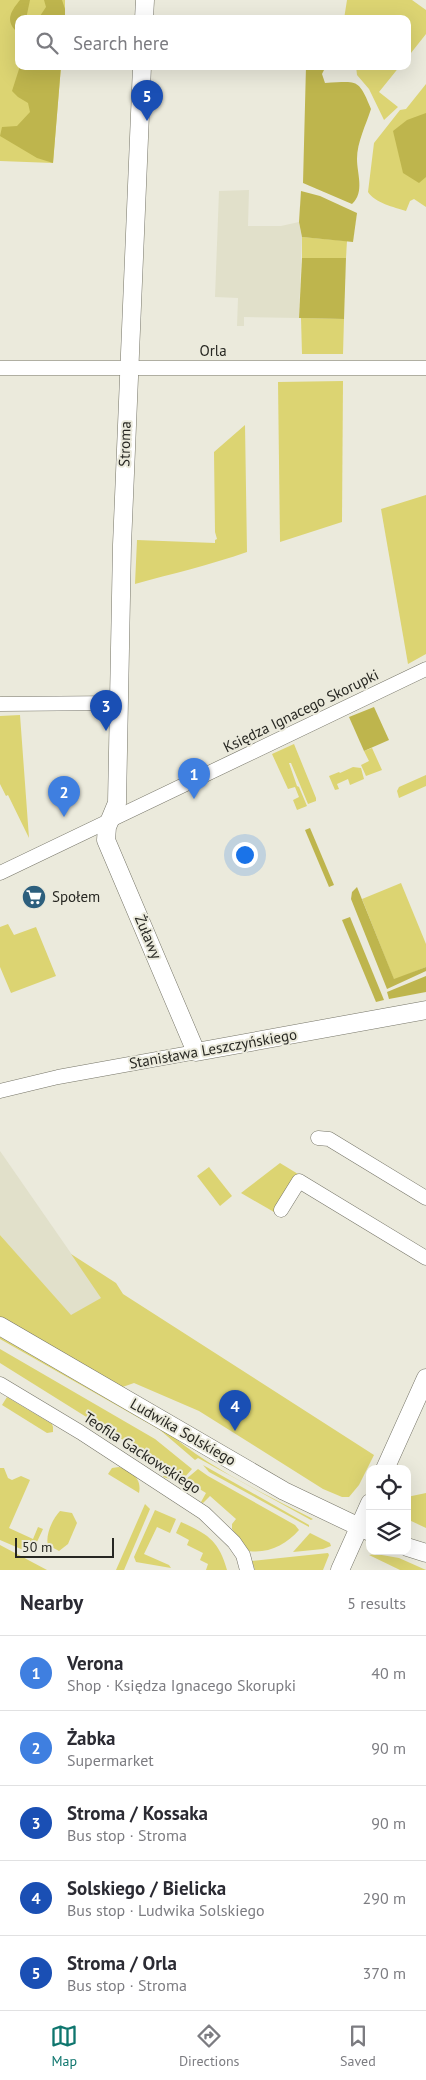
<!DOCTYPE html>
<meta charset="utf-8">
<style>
body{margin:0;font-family:"PT Sans",sans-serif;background:#f2f2f3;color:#2b2b33}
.controls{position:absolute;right:15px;bottom:15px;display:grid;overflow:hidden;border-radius:10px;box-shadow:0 5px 20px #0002}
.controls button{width:45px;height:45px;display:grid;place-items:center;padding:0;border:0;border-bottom:1px solid #e1e1e2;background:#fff;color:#2b2b33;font:25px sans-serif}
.scale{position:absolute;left:15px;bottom:12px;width:99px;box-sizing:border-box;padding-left:5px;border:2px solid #272722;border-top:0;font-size:14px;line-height:18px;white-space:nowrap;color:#272722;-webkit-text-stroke:4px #ebeadc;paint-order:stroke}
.you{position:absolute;left:244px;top:854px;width:18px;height:18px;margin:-12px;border:4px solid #fff;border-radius:50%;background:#1a73e8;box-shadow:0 0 0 8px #1a73e833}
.badge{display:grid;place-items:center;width:32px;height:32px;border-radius:50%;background:#0f766e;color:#fff;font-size:16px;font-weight:700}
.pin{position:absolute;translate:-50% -41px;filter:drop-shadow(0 1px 2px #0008)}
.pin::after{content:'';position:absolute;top:26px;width:18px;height:15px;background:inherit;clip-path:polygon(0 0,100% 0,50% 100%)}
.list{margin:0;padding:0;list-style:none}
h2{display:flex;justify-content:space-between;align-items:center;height:65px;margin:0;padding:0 20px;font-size:21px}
h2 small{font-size:16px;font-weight:400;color:#7c7c81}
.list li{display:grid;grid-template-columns:32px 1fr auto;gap:15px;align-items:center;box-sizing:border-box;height:75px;padding:0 20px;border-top:1px solid #e1e1e2}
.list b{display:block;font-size:19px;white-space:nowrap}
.list p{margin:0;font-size:16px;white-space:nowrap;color:#7c7c81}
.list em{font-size:16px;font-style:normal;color:#7c7c81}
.icon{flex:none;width:28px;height:28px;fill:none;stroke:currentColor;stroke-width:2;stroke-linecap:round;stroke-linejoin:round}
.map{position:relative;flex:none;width:426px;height:1570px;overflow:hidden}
.search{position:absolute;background:#fff;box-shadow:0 5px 20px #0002;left:15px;right:15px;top:15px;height:55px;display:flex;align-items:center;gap:12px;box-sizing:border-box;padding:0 18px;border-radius:10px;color:#7c7c81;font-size:19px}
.sheet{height:440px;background:#fff}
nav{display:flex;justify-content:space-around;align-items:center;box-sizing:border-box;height:70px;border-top:1px solid #e1e1e2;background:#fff;font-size:14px;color:#7c7c81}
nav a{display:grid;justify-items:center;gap:2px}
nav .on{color:#0f766e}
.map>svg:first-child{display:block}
.built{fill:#e1e0ca}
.green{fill:#dcd472}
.forest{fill:#beb54d}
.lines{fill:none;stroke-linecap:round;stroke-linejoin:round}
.minor-casing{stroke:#767568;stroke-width:15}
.tertiary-casing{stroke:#767568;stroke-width:19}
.minor{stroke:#fff;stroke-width:14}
.tertiary{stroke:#fff;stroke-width:18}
.labels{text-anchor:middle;stroke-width:4;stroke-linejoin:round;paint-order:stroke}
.street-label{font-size:15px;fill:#272722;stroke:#ebeadc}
.poi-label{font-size:15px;fill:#272722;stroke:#ebeadc;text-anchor:start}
</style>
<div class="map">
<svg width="426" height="1570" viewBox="0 0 426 1570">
<rect width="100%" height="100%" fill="#ebeadc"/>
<g class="built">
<path d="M 249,190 L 248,226 L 281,226 L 299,222 L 302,237 L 299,318 L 244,317 L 244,326 L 237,326 L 238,298 L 215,297 L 219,191 Z"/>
<path d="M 0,1151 L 102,1298 L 71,1316 L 0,1235 Z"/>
</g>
<g class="green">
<path d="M 0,0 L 65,0 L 65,19 L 19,19 L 19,66 L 61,66 L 53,163 L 0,161 Z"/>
<path d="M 347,0 L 412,0 L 426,10 L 426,34 L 407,58 L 407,19 L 344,19 Z"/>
<path d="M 356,66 L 400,66 L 379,92 L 398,107 L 384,120 L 369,89 L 357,75 Z"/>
<path d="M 426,84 L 426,207 L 414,199 L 410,201 L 406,211 C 394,207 375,203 368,192 L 374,143 L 400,110 L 406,109 Z"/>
<path d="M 302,237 L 347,241 L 346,258 L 302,258 Z"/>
<path d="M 301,318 L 344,319 L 343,354 L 302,354 Z"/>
<path d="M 343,381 L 342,522 L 280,542 L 278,382 Z"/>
<path d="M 245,425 L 247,552 C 210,565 171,574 135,584 L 137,540 L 215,543 L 215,540 L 217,539 L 215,532 L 214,452 Z"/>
<path d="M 426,495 L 426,654 L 408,664 L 381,509 Z"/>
<path d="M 20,715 L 29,838 L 8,795 L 6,796 L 0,784 L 0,716 Z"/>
<path d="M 294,744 L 316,798 L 316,801 L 308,804 L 291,763 L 289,763 L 297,786 L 299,787 L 307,806 L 297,810 L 293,800 L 299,797 L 295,787 L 288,789 L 272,754 Z"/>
<path d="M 372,748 L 382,770 L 366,776 L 361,765 L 369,761 L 364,751 Z"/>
<path d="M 353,767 L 361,768 L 364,779 L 350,785 L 348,779 L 337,784 L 339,789 L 335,790 L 329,776 L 339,772 L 340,773 Z"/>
<path d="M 426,775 L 426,786 L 399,798 L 397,791 L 399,787 Z"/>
<path d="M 401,883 L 426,944 L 426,967 L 394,980 L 362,899 Z"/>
<path d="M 8,924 L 14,935 L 36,927 L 56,976 L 11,993 L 0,967 L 0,927 Z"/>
<path d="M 280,1163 L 298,1174 L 274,1212 L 241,1193 Z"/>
<path d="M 209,1167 L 232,1196 L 220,1206 L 197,1176 Z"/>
<path d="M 0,1235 L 71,1315 L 101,1298 L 71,1254 L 116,1283 L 123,1294 L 374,1455 L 359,1485 L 349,1497 L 342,1497 L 323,1489 L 199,1411 L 134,1383 L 111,1391 L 0,1326 Z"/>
<path d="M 0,1332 L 163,1428 C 206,1467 262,1492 313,1519 L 311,1520 L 198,1458 L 195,1460 L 160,1430 L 0,1339 Z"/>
<path d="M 0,1349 L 155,1439 L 192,1469 L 184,1478 L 175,1472 L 170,1479 L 163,1477 L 168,1468 L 0,1363 Z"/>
<path d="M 7,1397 L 52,1424 L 53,1427 L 53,1432 L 47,1433 L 2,1405 Z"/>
<path d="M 203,1465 L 309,1525 L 309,1527 L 209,1472 Z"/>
<path d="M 119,1467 C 132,1471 142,1479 139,1493 L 108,1474 L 112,1468 Z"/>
<path d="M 0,1468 L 4,1468 L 8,1478 L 12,1480 L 21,1476 L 30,1480 L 9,1528 L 33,1539 L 38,1527 L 43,1529 L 36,1544 L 28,1552 L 0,1540 Z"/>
<path d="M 198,1469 L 208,1476 L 295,1525 L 299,1530 C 287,1544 268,1554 249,1551 L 232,1529 L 232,1524 L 236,1519 L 210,1496 L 203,1503 L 201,1502 L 206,1493 L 185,1480 Z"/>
<path d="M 426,1493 L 426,1528 L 407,1519 L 407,1497 Z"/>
<path d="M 145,1504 L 150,1509 L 124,1570 L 116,1570 Z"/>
<path d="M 155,1510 L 176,1519 L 170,1533 L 157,1527 L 144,1554 L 169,1565 L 171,1568 L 136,1562 L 134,1557 Z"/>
<path d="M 60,1511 L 72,1513 L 77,1523 L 68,1544 L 59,1551 L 48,1545 C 45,1535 53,1518 60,1511 Z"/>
<path d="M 181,1522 C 208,1534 219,1541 227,1570 L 206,1570 L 208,1564 L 200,1560 L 203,1553 L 187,1545 L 189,1540 L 176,1533 Z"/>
<path d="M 310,1533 L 330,1543 L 331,1546 L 323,1549 L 293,1552 Z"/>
<path d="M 0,1545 L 47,1570 L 0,1570 Z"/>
<path d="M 328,1553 L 329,1555 L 323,1570 L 255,1570 L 252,1561 Z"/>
<path d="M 376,1554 L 399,1558 L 426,1570 L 400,1570 L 369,1555 Z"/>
</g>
<g class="forest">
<path d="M 20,0 L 30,0 L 26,19 L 19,19 L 19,30 L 15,30 C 5,19 12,10 20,0 Z"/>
<path d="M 44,0 L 62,0 L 65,9 L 65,19 L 38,19 L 46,7 Z"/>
<path d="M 20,66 L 61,66 L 53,163 L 37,158 L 0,136 L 2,127 L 17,126 L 30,112 L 28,103 L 18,97 L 12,91 Z"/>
<path d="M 306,66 L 326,66 L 322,74 L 325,83 C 357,82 358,77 371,109 C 366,125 357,142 357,159 C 357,174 365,192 352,204 L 303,183 Z"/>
<path d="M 426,113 L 426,177 L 419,183 L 403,173 L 393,131 L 407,120 Z"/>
<path d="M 301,191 L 320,196 L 357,213 L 353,242 L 302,237 L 299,222 Z"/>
<path d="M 302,258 L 346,258 L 344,319 L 299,318 Z"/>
<path d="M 374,707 L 389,740 L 364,751 L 349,717 Z"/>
<path d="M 310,828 L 334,885 L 329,887 L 305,830 Z"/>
<path d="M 357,887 L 394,979 L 426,967 L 426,971 L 387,989 L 351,899 L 352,892 Z"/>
<path d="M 350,917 L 384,1000 L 376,1002 L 342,920 Z"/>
<path d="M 426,976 L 426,992 L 389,999 L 387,992 Z"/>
</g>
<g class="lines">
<g class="minor-casing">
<g id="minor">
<path d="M 0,368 L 426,368"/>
<path d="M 0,704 L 118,703"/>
<path d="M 0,873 L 426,669"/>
<path d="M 0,1091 L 58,1077 L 196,1052"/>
<path d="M 318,1138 L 329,1139 L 426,1198"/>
<path d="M 281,1210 L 299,1181 L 426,1258"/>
<path d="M 0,1384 L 80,1432 L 204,1513 L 234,1542 L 243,1555 L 247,1570"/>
</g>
</g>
<g class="tertiary-casing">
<g id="tertiary">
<path d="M 144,19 L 145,0"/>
<path d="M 142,66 L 122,545 L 117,803 L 107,827 L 106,840 L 196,1052 L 426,1010"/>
<path d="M 0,1326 L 284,1491 L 370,1532"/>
<path d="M 385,1469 L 426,1378"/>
<path d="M 407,1547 L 426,1553"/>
<path d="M 340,1570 L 370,1503"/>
</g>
</g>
<use href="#minor" class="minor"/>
<use href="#tertiary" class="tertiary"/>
</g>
<defs>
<g id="supermarket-disc" transform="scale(1.25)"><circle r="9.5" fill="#2d5f7d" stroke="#ebeadc"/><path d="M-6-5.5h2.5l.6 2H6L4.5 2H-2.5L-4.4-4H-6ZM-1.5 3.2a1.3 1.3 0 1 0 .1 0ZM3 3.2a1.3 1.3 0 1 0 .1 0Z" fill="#fff"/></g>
</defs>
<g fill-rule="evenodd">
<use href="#supermarket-disc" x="34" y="897"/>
</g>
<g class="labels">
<g class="street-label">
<text x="213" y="356">Orla</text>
<text transform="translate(125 444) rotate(-88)" y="5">Stroma</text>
<text transform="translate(301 711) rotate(-26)" y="5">Księdza Ignacego Skorupki</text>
<text transform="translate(148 937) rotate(67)" y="5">Żuławy</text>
<text transform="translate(213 1049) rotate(-10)" y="5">Stanisława Leszczyńskiego</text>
<text transform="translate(183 1432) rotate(30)" y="5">Ludwika Solskiego</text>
<text transform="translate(142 1453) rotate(33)" y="5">Teofila Gackowskiego</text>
</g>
<g class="poi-label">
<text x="52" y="902">Społem</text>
</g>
</g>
</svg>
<div class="controls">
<button><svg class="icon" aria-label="locate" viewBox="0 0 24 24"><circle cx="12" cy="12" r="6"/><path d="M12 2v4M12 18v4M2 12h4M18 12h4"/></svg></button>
<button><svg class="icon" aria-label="layers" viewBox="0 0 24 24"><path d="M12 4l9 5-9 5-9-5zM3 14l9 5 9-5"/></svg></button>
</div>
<div class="scale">50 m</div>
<div class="you"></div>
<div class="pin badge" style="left:194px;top:799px;background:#3f7fe0">1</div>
<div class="pin badge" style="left:64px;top:817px;background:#3f7fe0">2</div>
<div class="pin badge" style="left:106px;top:731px;background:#1a4fb4">3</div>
<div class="pin badge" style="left:235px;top:1431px;background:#1a4fb4">4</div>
<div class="pin badge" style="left:147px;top:121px;background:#1a4fb4">5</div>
<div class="search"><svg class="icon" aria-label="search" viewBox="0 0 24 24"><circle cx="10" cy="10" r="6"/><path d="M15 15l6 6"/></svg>Search here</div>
</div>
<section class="sheet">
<h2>Nearby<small>5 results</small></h2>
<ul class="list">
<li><span class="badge" style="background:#3f7fe0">1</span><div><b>Verona</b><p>Shop · Księdza Ignacego Skorupki</p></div><em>40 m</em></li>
<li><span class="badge" style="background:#3f7fe0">2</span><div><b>Żabka</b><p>Supermarket</p></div><em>90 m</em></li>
<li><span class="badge" style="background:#1a4fb4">3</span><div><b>Stroma / Kossaka</b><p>Bus stop · Stroma</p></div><em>90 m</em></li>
<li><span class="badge" style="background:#1a4fb4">4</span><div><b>Solskiego / Bielicka</b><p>Bus stop · Ludwika Solskiego</p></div><em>290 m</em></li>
<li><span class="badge" style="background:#1a4fb4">5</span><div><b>Stroma / Orla</b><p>Bus stop · Stroma</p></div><em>370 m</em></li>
</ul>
</section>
<nav>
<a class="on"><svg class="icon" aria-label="map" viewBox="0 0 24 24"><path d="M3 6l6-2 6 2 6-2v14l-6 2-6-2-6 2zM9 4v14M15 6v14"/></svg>Map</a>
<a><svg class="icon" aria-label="directions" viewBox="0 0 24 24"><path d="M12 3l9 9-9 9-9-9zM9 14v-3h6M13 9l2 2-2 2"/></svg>Directions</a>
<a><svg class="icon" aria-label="saved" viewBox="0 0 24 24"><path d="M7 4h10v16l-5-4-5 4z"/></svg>Saved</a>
</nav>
